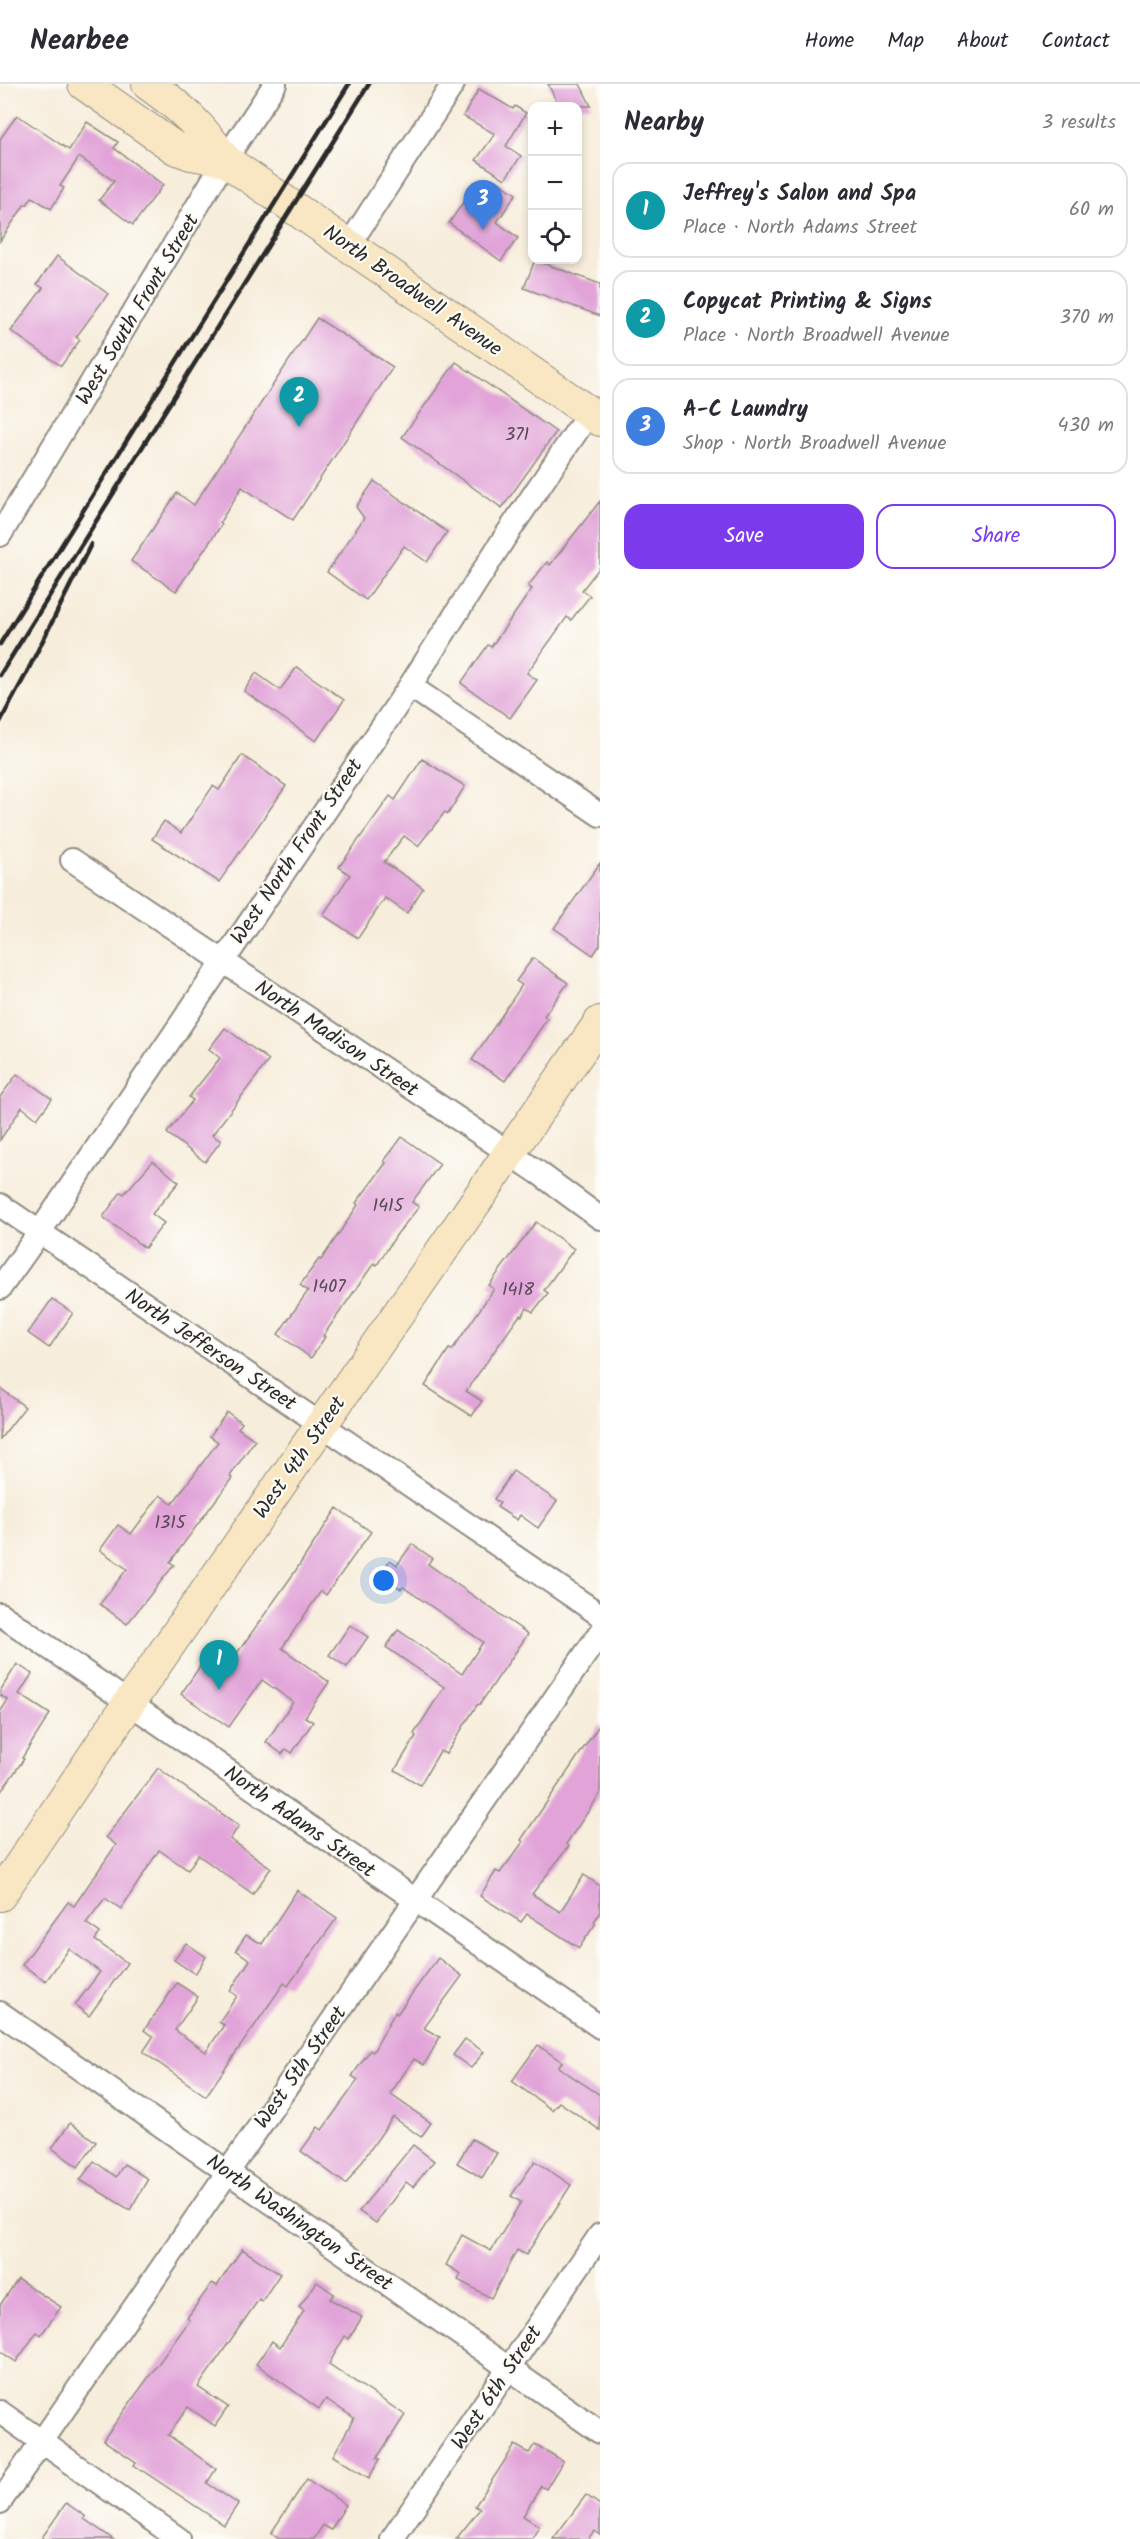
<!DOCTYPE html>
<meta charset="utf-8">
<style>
body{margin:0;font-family:Kalam,sans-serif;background:#f7f7f7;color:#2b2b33}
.controls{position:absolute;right:18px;top:18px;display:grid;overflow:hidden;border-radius:12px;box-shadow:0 3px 9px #0003}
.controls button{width:54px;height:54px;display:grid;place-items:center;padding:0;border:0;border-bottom:2px solid #e1e1e2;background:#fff;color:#2b2b33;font:30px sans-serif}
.you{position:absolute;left:384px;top:1497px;width:21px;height:21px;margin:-15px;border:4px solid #fff;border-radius:50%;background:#1a73e8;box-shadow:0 0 0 9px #1a73e833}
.badge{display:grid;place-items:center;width:39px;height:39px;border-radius:50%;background:#7c3aed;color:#fff;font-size:20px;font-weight:700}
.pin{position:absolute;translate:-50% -50px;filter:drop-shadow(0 2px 3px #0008)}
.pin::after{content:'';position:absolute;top:32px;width:21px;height:18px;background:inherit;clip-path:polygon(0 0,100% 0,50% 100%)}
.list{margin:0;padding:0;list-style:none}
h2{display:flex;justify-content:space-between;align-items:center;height:78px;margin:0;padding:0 24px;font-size:26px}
h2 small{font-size:20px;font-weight:400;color:#7c7c81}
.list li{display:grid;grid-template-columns:39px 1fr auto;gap:18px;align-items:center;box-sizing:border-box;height:96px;margin:0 12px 12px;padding:0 12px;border:2px solid #e1e1e2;border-radius:18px}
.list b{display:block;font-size:22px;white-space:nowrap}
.list p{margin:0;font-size:20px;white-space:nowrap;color:#7c7c81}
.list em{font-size:20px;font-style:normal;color:#7c7c81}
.actions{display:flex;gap:12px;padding:18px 24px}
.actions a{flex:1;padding:14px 0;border:2px solid #7c3aed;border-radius:18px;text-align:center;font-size:21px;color:#7c3aed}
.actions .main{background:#7c3aed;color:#fff}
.icon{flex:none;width:33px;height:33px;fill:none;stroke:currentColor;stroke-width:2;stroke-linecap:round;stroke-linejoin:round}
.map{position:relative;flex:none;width:600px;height:2455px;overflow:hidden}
header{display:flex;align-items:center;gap:36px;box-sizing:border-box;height:84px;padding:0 30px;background:#fff;border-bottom:2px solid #e1e1e2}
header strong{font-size:28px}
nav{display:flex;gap:33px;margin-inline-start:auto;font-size:21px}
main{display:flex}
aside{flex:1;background:#fff}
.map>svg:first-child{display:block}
.building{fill:#e1a3d8}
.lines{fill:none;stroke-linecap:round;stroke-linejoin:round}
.minor-casing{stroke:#918c83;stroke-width:26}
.secondary-casing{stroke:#918c83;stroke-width:34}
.minor{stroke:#fff;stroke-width:22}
.secondary{stroke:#f9e7c3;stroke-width:32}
.rail{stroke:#2b2b2b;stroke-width:4.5}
.labels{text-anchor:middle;stroke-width:4.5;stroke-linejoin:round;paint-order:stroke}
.number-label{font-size:18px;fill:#584956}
.street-label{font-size:21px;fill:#2b2b2b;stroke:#fdfcf7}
</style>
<header>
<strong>Nearbee</strong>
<nav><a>Home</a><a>Map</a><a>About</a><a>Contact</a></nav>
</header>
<main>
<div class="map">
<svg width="600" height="2455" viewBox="0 0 600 2455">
<rect width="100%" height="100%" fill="#fdfcf7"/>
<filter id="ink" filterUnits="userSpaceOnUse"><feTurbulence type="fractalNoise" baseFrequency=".0167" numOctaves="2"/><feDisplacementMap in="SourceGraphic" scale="12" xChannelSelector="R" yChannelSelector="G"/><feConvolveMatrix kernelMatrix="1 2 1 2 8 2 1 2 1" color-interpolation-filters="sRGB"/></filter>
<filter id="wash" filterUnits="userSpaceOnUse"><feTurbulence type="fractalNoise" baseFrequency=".008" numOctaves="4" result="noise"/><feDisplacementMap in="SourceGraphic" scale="24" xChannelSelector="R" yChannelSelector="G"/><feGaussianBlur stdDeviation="1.35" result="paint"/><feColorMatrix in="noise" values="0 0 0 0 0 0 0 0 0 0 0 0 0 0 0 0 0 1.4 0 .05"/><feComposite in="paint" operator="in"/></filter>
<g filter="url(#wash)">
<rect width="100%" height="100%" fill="#f7eddb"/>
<g id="blocks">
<g class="building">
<path d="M 548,0 L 580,0 L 591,22 L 559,22 Z"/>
<path d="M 479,5 L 513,25 L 515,22 L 526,29 L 506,62 L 521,72 L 505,95 L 476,76 L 495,50 L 463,32 Z"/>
<path d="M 17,31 L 69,66 L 87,38 L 118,58 L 114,64 L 163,101 L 133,141 L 99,116 L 114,97 L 79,73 L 60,102 L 64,104 L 51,125 L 32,113 L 27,121 L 25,120 L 0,157 L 0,55 Z"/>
<path d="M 497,97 L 516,110 L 497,138 L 518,154 L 501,177 L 449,139 L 465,116 L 477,125 Z"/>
<path d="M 57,172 L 108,210 L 76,253 L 80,256 L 61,282 L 11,247 L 43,204 L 37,200 Z"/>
<path d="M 535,176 L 600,200 L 600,232 L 524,204 Z"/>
<path d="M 317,234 L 393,283 L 293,436 L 242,403 L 220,438 L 222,440 L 176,507 L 131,477 L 177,409 L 194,421 Z"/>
<path d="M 456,278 L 556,348 L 502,424 L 402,353 Z"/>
<path d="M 374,397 L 447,448 L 427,478 L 404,462 L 366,516 L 327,488 L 364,434 L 356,423 Z"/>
<path d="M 600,417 L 600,483 L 582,506 L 590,512 L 571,536 L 567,533 L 527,589 L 537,596 L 510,634 L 461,599 L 488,561 L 491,563 L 532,505 L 528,502 L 547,478 L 550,481 Z"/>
<path d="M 297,583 L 344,616 L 316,657 L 244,607 L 256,589 L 280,606 Z"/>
<path d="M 242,671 L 286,702 L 219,798 L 152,755 L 164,737 L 181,749 L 213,702 L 219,706 Z"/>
<path d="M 422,675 L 465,702 L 448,730 L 445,728 L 418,762 L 404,752 L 384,778 L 423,804 L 407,829 L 385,814 L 358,854 L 323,831 L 350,791 L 339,783 L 390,712 L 395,716 Z"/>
<path d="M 600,779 L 600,861 L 593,871 L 554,844 Z"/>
<path d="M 533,874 L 568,899 L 544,932 L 547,935 L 505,997 L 472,976 L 522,901 L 516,897 Z"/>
<path d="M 225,944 L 269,976 L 212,1051 L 221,1057 L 205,1078 L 167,1049 L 193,1016 L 189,1013 L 220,974 L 209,965 Z"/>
<path d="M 17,990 L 52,1015 L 37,1035 L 22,1023 L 0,1056 L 0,1013 Z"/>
<path d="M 402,1053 L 440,1080 L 412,1118 L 419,1123 L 397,1150 L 377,1181 L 374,1179 L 323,1252 L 325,1253 L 311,1274 L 278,1250 L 308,1207 L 300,1201 L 319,1175 L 321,1176 L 358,1121 L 356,1119 L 386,1079 L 384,1077 Z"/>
<path d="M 153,1077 L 179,1098 L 152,1130 L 164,1139 L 145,1164 L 103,1133 L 121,1108 L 124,1110 Z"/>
<path d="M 536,1138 L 574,1165 L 544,1206 L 548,1209 L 533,1228 L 527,1224 L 522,1232 L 520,1231 L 466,1307 L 482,1317 L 472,1332 L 425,1302 L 449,1265 L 452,1266 L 494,1205 L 489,1201 Z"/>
<path d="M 52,1215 L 73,1229 L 49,1264 L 28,1249 Z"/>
<path d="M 0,1304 L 25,1323 L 0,1355 Z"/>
<path d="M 227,1328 L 242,1339 L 238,1344 L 255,1356 L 230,1392 L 232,1394 L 170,1478 L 174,1481 L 127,1540 L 100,1520 L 127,1485 L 100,1466 L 118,1441 L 131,1450 L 160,1411 L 172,1420 L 218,1358 L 210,1352 Z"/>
<path d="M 513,1387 L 557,1417 L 538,1444 L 520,1431 L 517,1436 L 497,1423 L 500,1419 L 494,1415 Z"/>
<path d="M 337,1424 L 371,1448 L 326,1511 L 321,1507 L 282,1564 L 329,1598 L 305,1633 L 313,1638 L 292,1669 L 286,1665 L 282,1670 L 266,1658 L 293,1618 L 262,1596 L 229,1643 L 181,1610 L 209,1569 L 228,1582 L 294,1489 Z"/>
<path d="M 412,1460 L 432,1474 L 428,1480 L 528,1550 L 480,1620 L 477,1621 L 446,1670 L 440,1667 L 420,1701 L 395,1686 L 416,1652 L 414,1650 L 444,1603 L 386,1563 L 398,1546 L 462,1590 L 483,1558 L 403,1503 L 401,1505 L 380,1491 L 390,1476 L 397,1481 Z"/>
<path d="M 350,1541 L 368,1553 L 347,1583 L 329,1571 Z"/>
<path d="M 17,1580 L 32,1590 L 19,1610 L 50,1630 L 22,1674 L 24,1675 L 0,1709 L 0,1628 L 8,1616 L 0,1611 L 0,1607 Z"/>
<path d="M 600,1640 L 600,1710 L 566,1760 L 569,1762 L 532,1810 L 560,1828 L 584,1791 L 600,1802 L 600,1828 L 594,1838 L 596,1839 L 579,1864 L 527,1830 L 521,1838 L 480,1812 L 496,1787 L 500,1789 L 523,1758 L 521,1756 Z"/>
<path d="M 158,1684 L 239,1742 L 230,1755 L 271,1784 L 253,1810 L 198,1771 L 188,1786 L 159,1766 L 121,1825 L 105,1814 L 86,1839 L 100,1849 L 95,1856 L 127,1879 L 89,1932 L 75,1921 L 100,1888 L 69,1865 L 46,1897 L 22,1881 L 68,1818 L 74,1822 L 116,1761 L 106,1753 Z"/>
<path d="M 297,1806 L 337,1834 L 288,1902 L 284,1899 L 206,2012 L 143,1968 L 153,1953 L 144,1946 L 177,1899 L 198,1913 L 175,1946 L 206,1968 L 224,1941 L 219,1938 L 237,1912 L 230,1907 L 250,1876 L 236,1866 L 246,1851 L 262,1860 Z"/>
<path d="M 186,1859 L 206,1873 L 195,1890 L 174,1876 Z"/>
<path d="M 438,1874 L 462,1892 L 424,1944 L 440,1953 L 424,1981 L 414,1975 L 390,2010 L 431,2039 L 421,2053 L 393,2033 L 346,2100 L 301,2067 L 318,2043 L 322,2046 L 358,1996 L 352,1992 L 370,1966 L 373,1968 L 395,1928 L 397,1930 Z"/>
<path d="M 465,1955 L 484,1968 L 471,1984 L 453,1971 Z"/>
<path d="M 538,1961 L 562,1978 L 558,1983 L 600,2011 L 600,2046 L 559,2018 L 552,2026 L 512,1997 Z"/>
<path d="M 70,2039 L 96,2058 L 78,2083 L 52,2064 Z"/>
<path d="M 472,2055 L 497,2069 L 482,2094 L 457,2079 Z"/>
<path d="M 413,2061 L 434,2077 L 413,2103 L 406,2098 L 376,2139 L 359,2127 Z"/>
<path d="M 94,2077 L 116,2093 L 124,2080 L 148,2095 L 130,2126 L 80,2096 Z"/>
<path d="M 535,2077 L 571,2101 L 526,2171 L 517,2166 L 491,2214 L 458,2196 L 461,2190 L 446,2181 L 462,2151 L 491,2167 L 521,2118 L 511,2112 Z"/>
<path d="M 242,2165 L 280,2190 L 262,2217 L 259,2215 L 198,2303 L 228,2323 L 215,2342 L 188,2323 L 168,2351 L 216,2385 L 207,2399 L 238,2420 L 224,2441 L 134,2381 L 136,2378 L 103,2356 L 190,2236 L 187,2234 L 212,2199 L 217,2202 Z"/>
<path d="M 18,2195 L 61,2223 L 41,2251 L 37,2248 L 16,2278 L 0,2267 L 0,2221 Z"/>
<path d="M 317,2198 L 334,2210 L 330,2215 L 362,2233 L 349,2255 L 345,2252 L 329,2280 L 405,2331 L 377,2374 L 380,2375 L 369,2394 L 333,2372 L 354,2334 L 326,2315 L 319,2325 L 256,2280 L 272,2257 L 280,2263 L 304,2227 L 299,2223 Z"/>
<path d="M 535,2360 L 563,2377 L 546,2405 L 541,2402 L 523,2432 L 539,2442 L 532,2455 L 456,2455 L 480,2425 L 475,2422 L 515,2361 L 529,2369 Z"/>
<path d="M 307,2395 L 346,2421 L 331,2446 L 323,2441 L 314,2455 L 279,2455 L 271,2449 Z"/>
<path d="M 586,2411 L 600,2421 L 600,2451 L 594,2447 L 588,2455 L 553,2455 Z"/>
<path d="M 66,2419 L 85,2432 L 84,2435 L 113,2455 L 41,2455 Z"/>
</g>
</g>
</g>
<g filter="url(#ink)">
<use href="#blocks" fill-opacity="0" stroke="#918c83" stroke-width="1.5"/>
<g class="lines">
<g class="minor-casing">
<g id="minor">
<path d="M 349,161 L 453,0"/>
<path d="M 0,451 L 225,76 L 275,0"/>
<path d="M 410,602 L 600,731"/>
<path d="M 72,776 L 539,1089 L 600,1134"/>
<path d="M 0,1121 L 600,1531"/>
<path d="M 0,1204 L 39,1149 L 410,602 L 503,456 L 589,329"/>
<path d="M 0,1530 L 600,1943"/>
<path d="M 0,1929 L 600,2348"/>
<path d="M 0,2328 L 179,2455"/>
<path d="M 0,2418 L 600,1549"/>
<path d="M 392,2455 L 600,2151"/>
</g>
</g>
<g class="secondary-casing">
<g id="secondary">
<path d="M 84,0 L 175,64 L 191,70 L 225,76"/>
<path d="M 148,0 C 182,24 201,42 225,76 L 600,336"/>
<path d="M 0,1811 L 129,1619 L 600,938"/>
</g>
</g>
<use href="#minor" class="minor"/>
<use href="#secondary" class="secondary"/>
<g class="rail">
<path d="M 0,560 L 349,0"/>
<path d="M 0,591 L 369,0"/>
<path d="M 0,638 L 25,592 L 91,460"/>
</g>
</g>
</g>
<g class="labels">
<g class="number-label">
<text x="517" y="356">371</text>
<text x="388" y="1127">1415</text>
<text x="329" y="1208">1407</text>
<text x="518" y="1211">1418</text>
<text x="170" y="1444">1315</text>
</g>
<g class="street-label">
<text transform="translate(413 206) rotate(35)" y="7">North Broadwell Avenue</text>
<text transform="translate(137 225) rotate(-59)" y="7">West South Front Street</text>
<text transform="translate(296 767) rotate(-56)" y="7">West North Front Street</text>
<text transform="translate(337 954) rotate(34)" y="7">North Madison Street</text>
<text transform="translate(211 1265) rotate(34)" y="7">North Jefferson Street</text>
<text transform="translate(299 1373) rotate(-55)" y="7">West 4th Street</text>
<text transform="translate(300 1737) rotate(35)" y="7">North Adams Street</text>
<text transform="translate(300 1983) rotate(-55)" y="7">West 5th Street</text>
<text transform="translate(300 2138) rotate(35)" y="7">North Washington Street</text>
<text transform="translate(496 2303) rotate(-56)" y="7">West 6th Street</text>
</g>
</g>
</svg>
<div class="controls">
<button>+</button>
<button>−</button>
<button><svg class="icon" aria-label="locate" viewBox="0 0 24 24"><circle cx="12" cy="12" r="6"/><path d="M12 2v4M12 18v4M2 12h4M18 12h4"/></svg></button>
</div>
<div class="you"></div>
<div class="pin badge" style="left:219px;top:1606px;background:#0f9aa8">1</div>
<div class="pin badge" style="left:299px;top:343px;background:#0f9aa8">2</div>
<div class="pin badge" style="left:483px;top:146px;background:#3f7fe0">3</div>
</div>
<aside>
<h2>Nearby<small>3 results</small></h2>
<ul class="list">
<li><span class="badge" style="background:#0f9aa8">1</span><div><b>Jeffrey's Salon and Spa</b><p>Place · North Adams Street</p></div><em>60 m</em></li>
<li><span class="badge" style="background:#0f9aa8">2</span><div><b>Copycat Printing &amp; Signs</b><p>Place · North Broadwell Avenue</p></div><em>370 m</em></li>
<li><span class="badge" style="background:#3f7fe0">3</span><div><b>A-C Laundry</b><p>Shop · North Broadwell Avenue</p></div><em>430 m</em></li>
</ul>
<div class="actions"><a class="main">Save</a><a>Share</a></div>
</aside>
</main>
